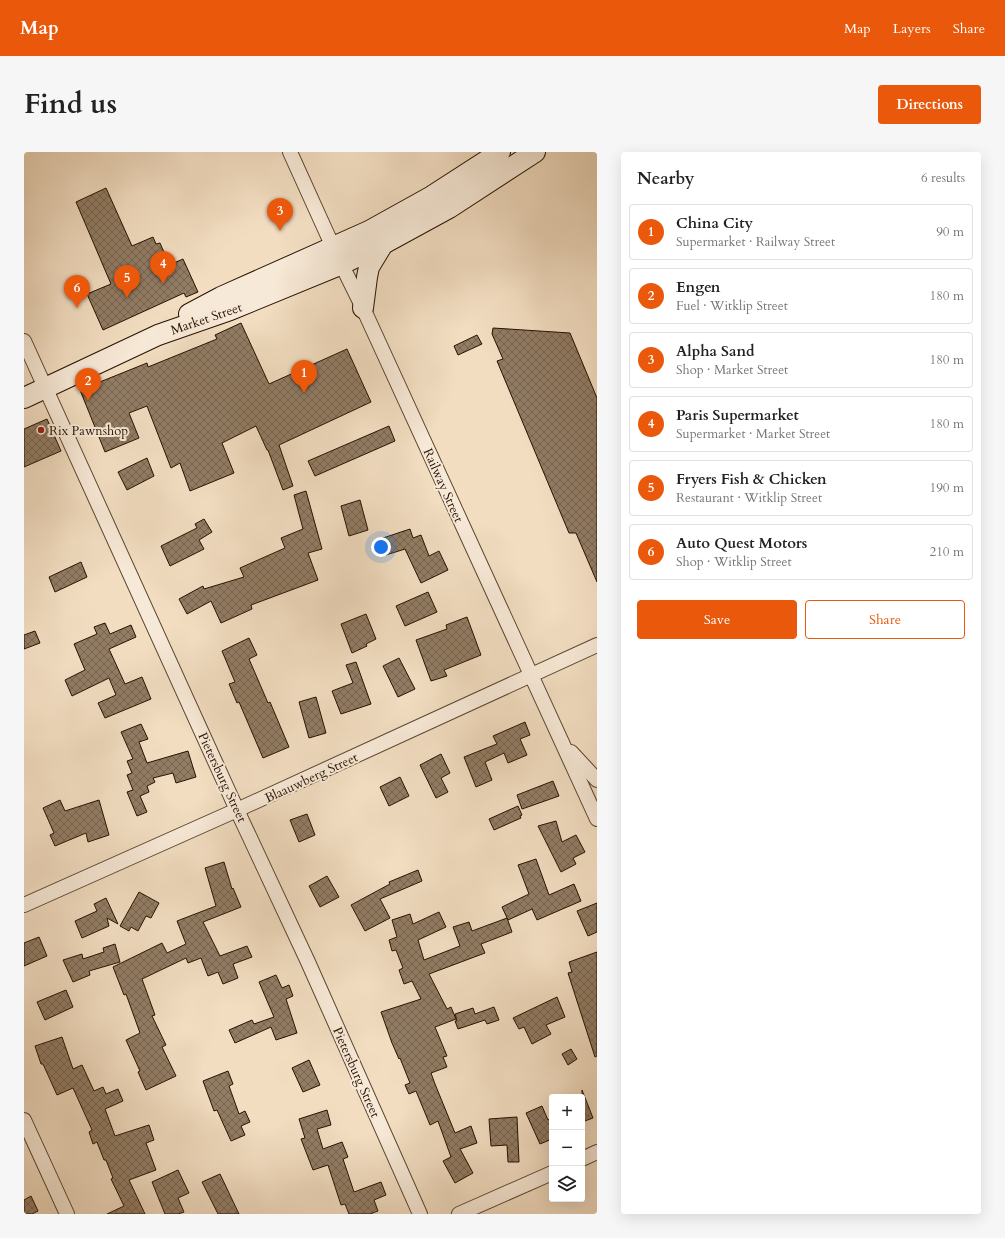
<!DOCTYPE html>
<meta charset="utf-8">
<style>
body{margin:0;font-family:Cardo,serif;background:#f6f6f6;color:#222}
.controls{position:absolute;right:12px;bottom:12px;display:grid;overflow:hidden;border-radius:4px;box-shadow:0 4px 16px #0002}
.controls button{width:36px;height:36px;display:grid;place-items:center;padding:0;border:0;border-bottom:1px solid #e0e0e0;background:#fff;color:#222;font:20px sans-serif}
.you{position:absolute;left:357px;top:395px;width:14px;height:14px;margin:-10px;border:3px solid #fff;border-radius:50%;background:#1a73e8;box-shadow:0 0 0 6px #1a73e833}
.badge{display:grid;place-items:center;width:26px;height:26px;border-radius:50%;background:#ea580c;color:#fff;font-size:13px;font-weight:700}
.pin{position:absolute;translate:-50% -33px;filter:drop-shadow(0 1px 2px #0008)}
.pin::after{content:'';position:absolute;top:21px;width:14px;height:12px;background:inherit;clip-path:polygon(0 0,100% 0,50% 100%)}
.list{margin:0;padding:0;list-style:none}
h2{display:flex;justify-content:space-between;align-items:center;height:52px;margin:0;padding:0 16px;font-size:17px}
h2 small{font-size:13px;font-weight:400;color:#767676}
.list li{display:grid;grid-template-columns:26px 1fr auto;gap:12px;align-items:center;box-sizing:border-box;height:56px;margin:0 8px 8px;padding:0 8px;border:1px solid #e0e0e0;border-radius:4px}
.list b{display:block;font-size:15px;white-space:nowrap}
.list p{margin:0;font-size:13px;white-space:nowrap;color:#767676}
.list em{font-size:13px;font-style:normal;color:#767676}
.actions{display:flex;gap:8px;padding:12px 16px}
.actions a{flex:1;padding:9px 0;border:1px solid #ea580c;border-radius:4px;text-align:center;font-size:14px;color:#ea580c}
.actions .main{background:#ea580c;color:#fff}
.icon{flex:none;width:22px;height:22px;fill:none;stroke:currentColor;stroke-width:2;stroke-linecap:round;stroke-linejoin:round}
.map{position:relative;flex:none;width:573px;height:1062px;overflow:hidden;border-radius:4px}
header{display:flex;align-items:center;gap:24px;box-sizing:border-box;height:56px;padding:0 20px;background:#ea580c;color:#fff}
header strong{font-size:19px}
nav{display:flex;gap:22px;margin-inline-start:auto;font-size:14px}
.intro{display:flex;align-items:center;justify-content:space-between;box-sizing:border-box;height:96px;padding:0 24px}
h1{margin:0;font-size:28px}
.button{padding:10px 18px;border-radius:4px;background:#ea580c;color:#fff;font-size:14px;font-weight:700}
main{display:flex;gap:24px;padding:0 24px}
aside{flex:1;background:#fff;border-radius:4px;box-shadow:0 4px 16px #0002}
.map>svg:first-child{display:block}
.building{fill:url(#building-cross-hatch);stroke:#271200}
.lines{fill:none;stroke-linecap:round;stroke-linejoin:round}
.street-casing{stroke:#5a4530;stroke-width:16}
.secondary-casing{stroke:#271200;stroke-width:22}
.street{stroke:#f7e9d7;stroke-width:14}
.secondary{stroke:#f7e9d7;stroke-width:20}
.poi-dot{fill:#8f2418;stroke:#f7e9d7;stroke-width:1.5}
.labels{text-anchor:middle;stroke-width:4;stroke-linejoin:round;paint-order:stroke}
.street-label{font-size:13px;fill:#271200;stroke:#f7e9d7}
.poi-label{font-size:13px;fill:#271200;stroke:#f7e9d7;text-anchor:start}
</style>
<header>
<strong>Map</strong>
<nav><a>Map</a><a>Layers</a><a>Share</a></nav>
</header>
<div class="intro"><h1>Find us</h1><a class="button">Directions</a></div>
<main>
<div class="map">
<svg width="573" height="1062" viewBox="0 0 573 1062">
<defs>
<pattern id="building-cross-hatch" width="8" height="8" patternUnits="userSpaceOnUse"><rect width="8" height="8" fill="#917c64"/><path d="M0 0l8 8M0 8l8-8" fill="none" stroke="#766450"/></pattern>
</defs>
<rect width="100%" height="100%" fill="#f2ddc1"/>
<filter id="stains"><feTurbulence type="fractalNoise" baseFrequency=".005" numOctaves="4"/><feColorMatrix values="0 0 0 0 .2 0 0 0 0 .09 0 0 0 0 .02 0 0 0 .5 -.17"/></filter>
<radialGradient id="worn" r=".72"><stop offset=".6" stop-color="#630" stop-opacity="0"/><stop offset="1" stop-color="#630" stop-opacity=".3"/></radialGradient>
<g class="building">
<path d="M 82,36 L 108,94 L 129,85 L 132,92 L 136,91 L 143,107 L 147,105 L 150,111 L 159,107 L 174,140 L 162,145 L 160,141 L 79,178 L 63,142 L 87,132 L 52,50 Z"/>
<path d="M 217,171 L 245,232 L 323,197 L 347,250 L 255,293 L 269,334 L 259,338 L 244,298 L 243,298 L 232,274 L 198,291 L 210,321 L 166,339 L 156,311 L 147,316 L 123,254 L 105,261 L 115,286 L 81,300 L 56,238 L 123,211 L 124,215 L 193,187 L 191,183 Z"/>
<path d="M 469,176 L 546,181 L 573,246 L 573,430 L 552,381 L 545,381 L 473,209 L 479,207 L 468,182 Z"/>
<path d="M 453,183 L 458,192 L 434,203 L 430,194 Z"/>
<path d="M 23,267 L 37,299 L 0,315 L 0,277 Z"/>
<path d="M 365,274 L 371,289 L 291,324 L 284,309 Z"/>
<path d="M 123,306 L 130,324 L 103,338 L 94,320 Z"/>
<path d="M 282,339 L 298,397 L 284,401 L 294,428 L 227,453 L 228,457 L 197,471 L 187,449 L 163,462 L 155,447 L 179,434 L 180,437 L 220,425 L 216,416 L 261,396 L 257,386 L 279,377 L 270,343 Z"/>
<path d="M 336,348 L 344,378 L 325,384 L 317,354 Z"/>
<path d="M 180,367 L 188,380 L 175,388 L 180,397 L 146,414 L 137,394 L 173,376 L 171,372 Z"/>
<path d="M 386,377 L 389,386 L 397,383 L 405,404 L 415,399 L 424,418 L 397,431 L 381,397 L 362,403 L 356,387 Z"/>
<path d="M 57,410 L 63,425 L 31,440 L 25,425 Z"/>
<path d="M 404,440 L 413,460 L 381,474 L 372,454 Z"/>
<path d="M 342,462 L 352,487 L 342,492 L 343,494 L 328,501 L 317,472 Z"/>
<path d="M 443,465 L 457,503 L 420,518 L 423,524 L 407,529 L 392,488 L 423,477 L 422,473 Z"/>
<path d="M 81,471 L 86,482 L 107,473 L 112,485 L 85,497 L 101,532 L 118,525 L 127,547 L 81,566 L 74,551 L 92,543 L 85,526 L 48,544 L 41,528 L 61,518 L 50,492 L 73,482 L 70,475 Z"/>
<path d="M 11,479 L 16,491 L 0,497 L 0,483 Z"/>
<path d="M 225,486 L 233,503 L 225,507 L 244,551 L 246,550 L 265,595 L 239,606 L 215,550 L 213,551 L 205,532 L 211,530 L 198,499 Z"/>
<path d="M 375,506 L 391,537 L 374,545 L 359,514 Z"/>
<path d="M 332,510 L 347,552 L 317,562 L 308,539 L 329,531 L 322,513 Z"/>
<path d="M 292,545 L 302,581 L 285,586 L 275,550 Z"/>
<path d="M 501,570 L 506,583 L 496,587 L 503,603 L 484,611 L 480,601 L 461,610 L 468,628 L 452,635 L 440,605 L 473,592 L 469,584 Z"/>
<path d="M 117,572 L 124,587 L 115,590 L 123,611 L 164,599 L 172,625 L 152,631 L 149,621 L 129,626 L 131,630 L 123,634 L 125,640 L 116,644 L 123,660 L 113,664 L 103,640 L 109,638 L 103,623 L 108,621 L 103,609 L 109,607 L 97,580 Z"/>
<path d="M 417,602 L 426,621 L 417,626 L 424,640 L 412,646 L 396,613 Z"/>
<path d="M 376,625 L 385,644 L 365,654 L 356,635 Z"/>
<path d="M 529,629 L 535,644 L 498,657 L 493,643 Z"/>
<path d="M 36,648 L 41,659 L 75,648 L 85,683 L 64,690 L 62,681 L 31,694 L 26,683 L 30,681 L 19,656 Z"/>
<path d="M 494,654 L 498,663 L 496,664 L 497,666 L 470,678 L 465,667 Z"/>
<path d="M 283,662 L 291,683 L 275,690 L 266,668 Z"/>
<path d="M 532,669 L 538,690 L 552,683 L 561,700 L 549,706 L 552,712 L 537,720 L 514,674 Z"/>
<path d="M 512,707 L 525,743 L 550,732 L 557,749 L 513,768 L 508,757 L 484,768 L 478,755 L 505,742 L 494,713 Z"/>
<path d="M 200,710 L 208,737 L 209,736 L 217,755 L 179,770 L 196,804 L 223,794 L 228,805 L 209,812 L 214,826 L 199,832 L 194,820 L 184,824 L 177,806 L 164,811 L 162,806 L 118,827 L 131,863 L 128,864 L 142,893 L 138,895 L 152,924 L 122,938 L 114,920 L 116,919 L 102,888 L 116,881 L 102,842 L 100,843 L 89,815 L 138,791 L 143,801 L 162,792 L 153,769 L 192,754 L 181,716 Z"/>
<path d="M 394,718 L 398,729 L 356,747 L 366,766 L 341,779 L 327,753 L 366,732 L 365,730 Z"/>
<path d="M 303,724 L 315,745 L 296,755 L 285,734 Z"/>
<path d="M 115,740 L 135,751 L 127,766 L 122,764 L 114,779 L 107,775 L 105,779 L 96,774 Z"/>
<path d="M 82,746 L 94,772 L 83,766 L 85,774 L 58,786 L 51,769 L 73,759 L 70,752 Z"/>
<path d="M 573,751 L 573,780 L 564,784 L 553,759 Z"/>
<path d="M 415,760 L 422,775 L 394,788 L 400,808 L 436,794 L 429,775 L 445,770 L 448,779 L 483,766 L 488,780 L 457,792 L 461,801 L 405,822 L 423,857 L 427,855 L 432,867 L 411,875 L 423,904 L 419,905 L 423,915 L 407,921 L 411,932 L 431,981 L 447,974 L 453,991 L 436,997 L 449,1021 L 431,1031 L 419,1009 L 427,1005 L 414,969 L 406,973 L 392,939 L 385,942 L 381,933 L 386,931 L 376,906 L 375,907 L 368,891 L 357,860 L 397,847 L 388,829 L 380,832 L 375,818 L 379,816 L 372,798 L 368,799 L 365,788 L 373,785 L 368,768 L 386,762 L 389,772 Z"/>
<path d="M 15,785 L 23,804 L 0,814 L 0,791 Z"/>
<path d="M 91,792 L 96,810 L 65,819 L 66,823 L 49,830 L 39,808 L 58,802 L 59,807 L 80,800 L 79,796 Z"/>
<path d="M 573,800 L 573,904 L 571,905 L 544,821 L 548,820 L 545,810 Z"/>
<path d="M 252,823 L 258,836 L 265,833 L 269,844 L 262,847 L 273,881 L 252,888 L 247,875 L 211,891 L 205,878 L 228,868 L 230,872 L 250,865 L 235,830 Z"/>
<path d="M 42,838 L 49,855 L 21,868 L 13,850 Z"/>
<path d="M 533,845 L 541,865 L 522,873 L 527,882 L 508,892 L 500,875 L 495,877 L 489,866 Z"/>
<path d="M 470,855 L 475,868 L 463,872 L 461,868 L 434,877 L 431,869 L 433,869 L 431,862 L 449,856 L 451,862 Z"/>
<path d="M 38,885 L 49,917 L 58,913 L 70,939 L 79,935 L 82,942 L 94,937 L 99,949 L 81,957 L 91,984 L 125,973 L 130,988 L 122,991 L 132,1018 L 105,1028 L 121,1062 L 83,1062 L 100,1054 L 87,1027 L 89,1026 L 82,1008 L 80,1008 L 73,990 L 69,992 L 65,980 L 68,978 L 49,936 L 33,943 L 19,912 L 17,912 L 11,894 Z"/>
<path d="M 547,897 L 553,907 L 544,913 L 538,902 Z"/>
<path d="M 285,908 L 296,933 L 279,940 L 268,916 Z"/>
<path d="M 204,919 L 209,932 L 205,934 L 215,962 L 221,959 L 226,970 L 217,974 L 221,983 L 207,989 L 193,958 L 190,959 L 179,929 Z"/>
<path d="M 558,938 L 569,966 L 558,970 Z"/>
<path d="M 518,954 L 524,968 L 528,966 L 528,987 L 516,992 L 502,961 Z"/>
<path d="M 303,958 L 307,973 L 293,977 L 299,997 L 318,990 L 324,1005 L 319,1007 L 330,1040 L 357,1030 L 362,1043 L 350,1048 L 354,1059 L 346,1062 L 325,1062 L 321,1052 L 317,1053 L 304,1013 L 289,1018 L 277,987 L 281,986 L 275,967 Z"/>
<path d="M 493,965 L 495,1010 L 484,1010 L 483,993 L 467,994 L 465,967 Z"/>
<path d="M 154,1018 L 165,1041 L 154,1046 L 160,1060 L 154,1062 L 141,1062 L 128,1030 Z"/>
<path d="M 196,1022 L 215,1062 L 194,1062 L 178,1030 Z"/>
<path d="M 7,1044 L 14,1059 L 8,1062 L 0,1062 L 0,1048 Z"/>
</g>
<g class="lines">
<g class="street-casing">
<g id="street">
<path d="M 266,0 L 309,95 L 339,156 L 573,667"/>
<path d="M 0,189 L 213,658 L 284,810 L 396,1062"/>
<path d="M 547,600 L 573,628"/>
<path d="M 0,753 L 213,658 L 573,493"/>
<path d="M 0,968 L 43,1062"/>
<path d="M 558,1007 L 573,1000"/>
<path d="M 435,1062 L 528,1021"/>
</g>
</g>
<g class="secondary-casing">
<g id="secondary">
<path d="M 339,156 L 343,125 L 345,115 L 359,92"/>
<path d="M 165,162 L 197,145 L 345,79 L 408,44 L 476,0"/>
<path d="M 0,246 L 134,183 L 206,158 L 318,112 L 359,92 L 425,56 L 511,0"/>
</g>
</g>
<use href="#street" class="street"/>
<use href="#secondary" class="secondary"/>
</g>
<circle class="poi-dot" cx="17" cy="278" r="4"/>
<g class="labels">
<g class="street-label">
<text transform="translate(182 166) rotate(-19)" y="5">Market Street</text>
<text transform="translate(420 333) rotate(66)" y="5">Railway Street</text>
<text transform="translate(199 625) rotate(65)" y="5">Pietersburg Street</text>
<text transform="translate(287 625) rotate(-25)" y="5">Blaauwberg Street</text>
<text transform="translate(333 920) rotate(66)" y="5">Pietersburg Street</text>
</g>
<g class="poi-label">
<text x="25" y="283">Rix Pawnshop</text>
</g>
</g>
<rect width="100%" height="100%" filter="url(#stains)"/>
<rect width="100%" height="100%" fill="url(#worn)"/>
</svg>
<div class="controls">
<button>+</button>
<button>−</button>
<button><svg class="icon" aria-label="layers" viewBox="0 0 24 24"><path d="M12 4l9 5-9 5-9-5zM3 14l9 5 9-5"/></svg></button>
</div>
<div class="you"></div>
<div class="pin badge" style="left:280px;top:241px">1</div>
<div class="pin badge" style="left:64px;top:249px">2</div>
<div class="pin badge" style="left:256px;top:79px">3</div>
<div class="pin badge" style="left:139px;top:132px">4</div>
<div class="pin badge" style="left:103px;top:146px">5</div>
<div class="pin badge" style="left:53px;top:156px">6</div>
</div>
<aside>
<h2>Nearby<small>6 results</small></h2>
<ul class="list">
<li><span class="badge">1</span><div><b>China City</b><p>Supermarket · Railway Street</p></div><em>90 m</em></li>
<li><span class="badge">2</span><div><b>Engen</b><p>Fuel · Witklip Street</p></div><em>180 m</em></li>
<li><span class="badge">3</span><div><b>Alpha Sand</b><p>Shop · Market Street</p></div><em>180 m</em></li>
<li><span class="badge">4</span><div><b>Paris Supermarket</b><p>Supermarket · Market Street</p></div><em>180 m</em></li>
<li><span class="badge">5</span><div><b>Fryers Fish &amp; Chicken</b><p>Restaurant · Witklip Street</p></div><em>190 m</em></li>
<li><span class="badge">6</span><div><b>Auto Quest Motors</b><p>Shop · Witklip Street</p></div><em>210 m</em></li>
</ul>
<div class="actions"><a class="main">Save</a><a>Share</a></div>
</aside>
</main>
